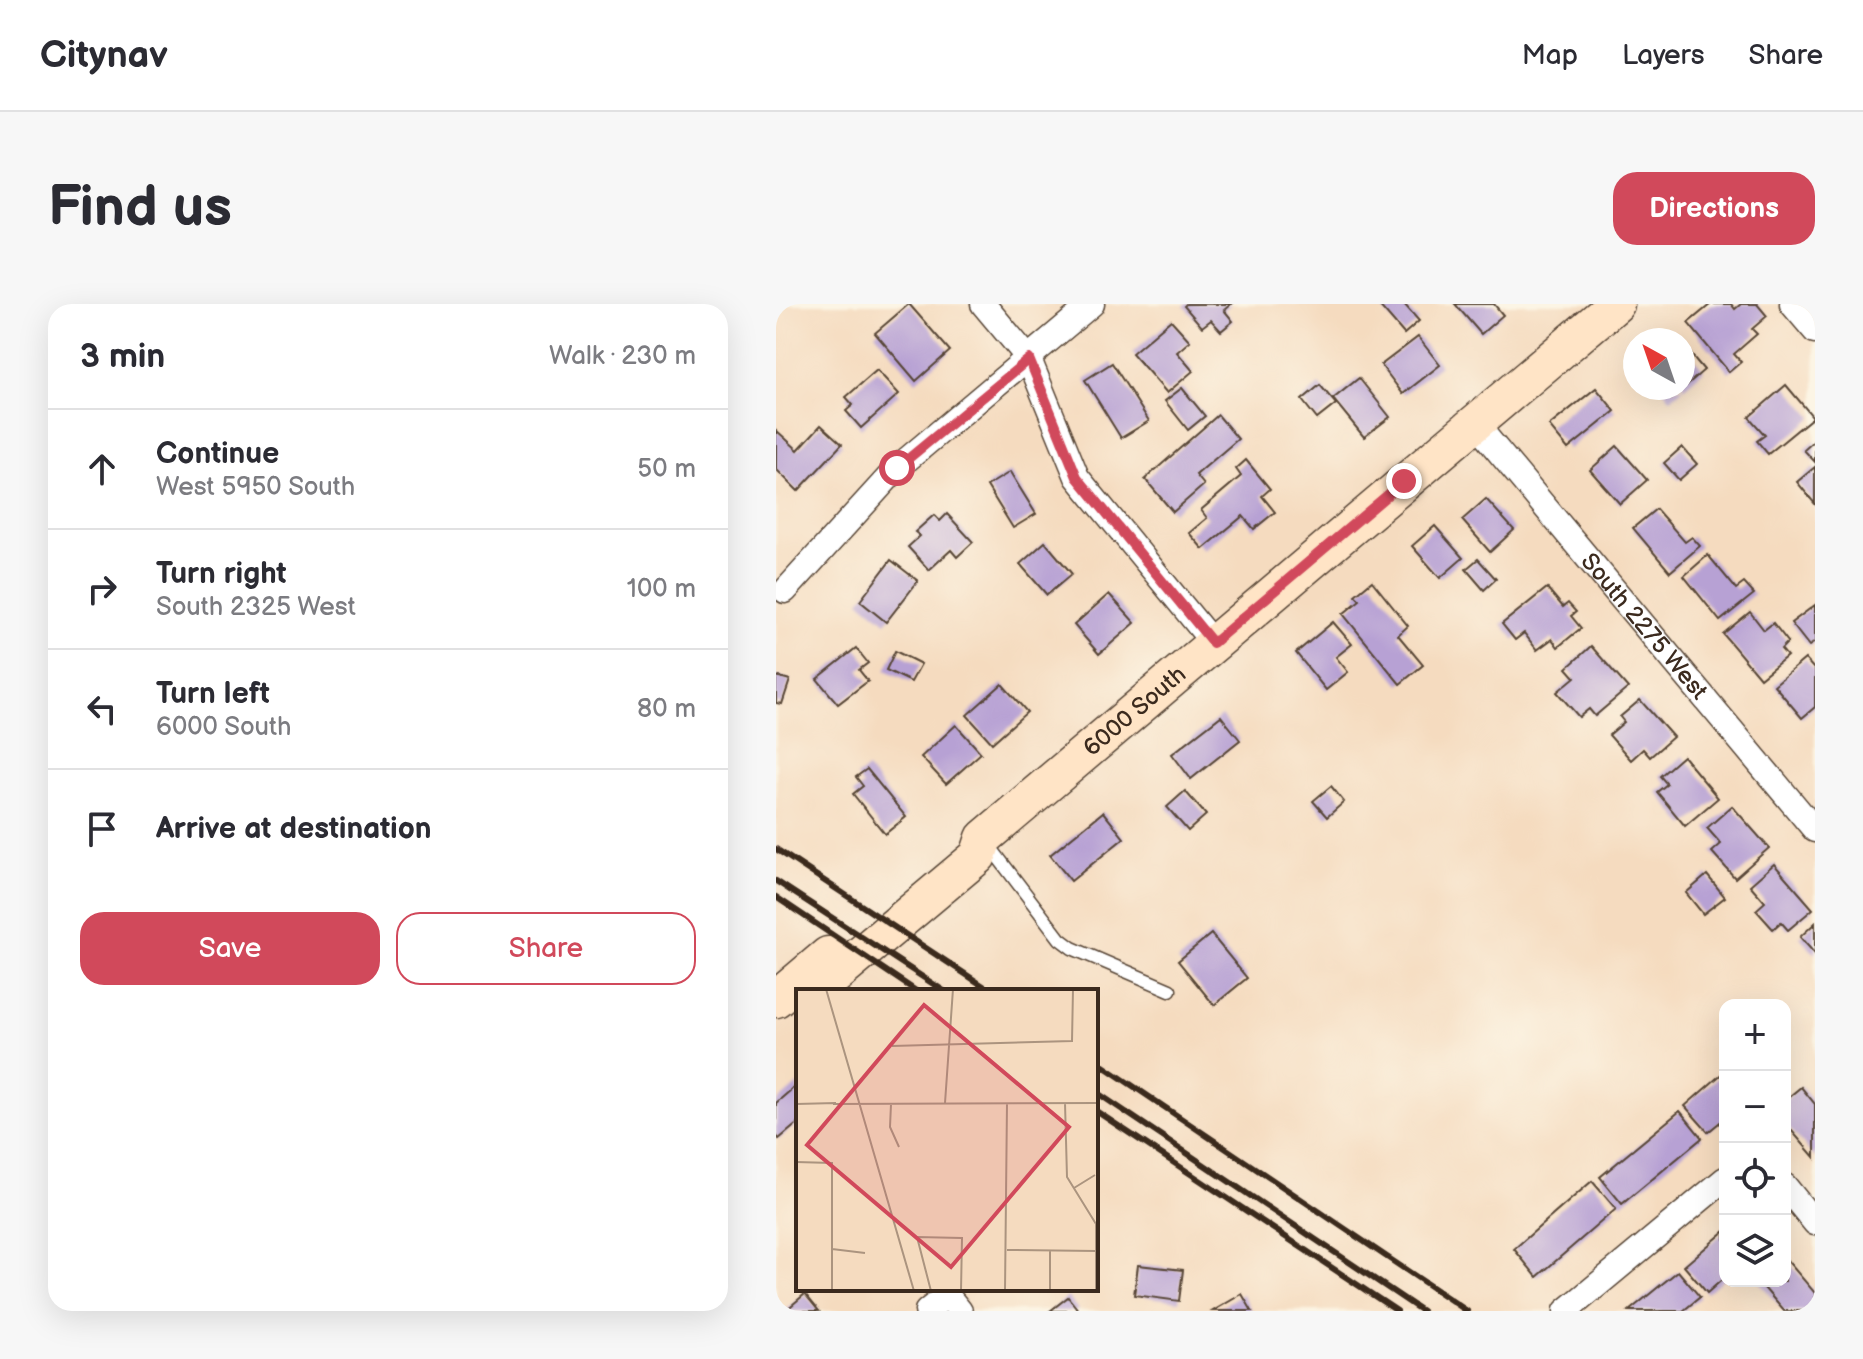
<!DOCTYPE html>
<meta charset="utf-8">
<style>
body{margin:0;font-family:"Balsamiq Sans",sans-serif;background:#f7f7f7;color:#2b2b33}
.controls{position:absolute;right:24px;bottom:24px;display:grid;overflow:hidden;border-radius:16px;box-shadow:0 8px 32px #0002}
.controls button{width:72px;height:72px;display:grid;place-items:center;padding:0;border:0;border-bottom:2px solid #e1e1e2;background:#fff;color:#2b2b33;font:40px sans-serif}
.compass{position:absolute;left:847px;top:24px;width:72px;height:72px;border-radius:50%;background:#fff;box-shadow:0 8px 32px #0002;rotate:320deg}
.stop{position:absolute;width:24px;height:24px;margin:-18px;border:6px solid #d1495b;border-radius:50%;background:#fff}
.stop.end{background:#d1495b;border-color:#fff;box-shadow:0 2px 8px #0008}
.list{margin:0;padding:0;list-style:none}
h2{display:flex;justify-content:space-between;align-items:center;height:104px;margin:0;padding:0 32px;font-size:34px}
h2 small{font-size:26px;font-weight:400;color:#7c7c81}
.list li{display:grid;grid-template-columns:52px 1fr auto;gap:24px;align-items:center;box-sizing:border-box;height:120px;padding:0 32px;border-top:2px solid #e1e1e2}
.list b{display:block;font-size:30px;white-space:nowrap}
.list p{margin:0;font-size:26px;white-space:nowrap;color:#7c7c81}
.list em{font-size:26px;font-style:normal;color:#7c7c81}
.actions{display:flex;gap:16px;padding:24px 32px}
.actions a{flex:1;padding:18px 0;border:2px solid #d1495b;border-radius:24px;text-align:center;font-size:28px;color:#d1495b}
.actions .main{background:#d1495b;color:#fff}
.icon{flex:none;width:44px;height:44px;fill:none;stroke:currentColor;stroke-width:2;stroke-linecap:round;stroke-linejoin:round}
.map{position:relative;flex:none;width:1039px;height:1007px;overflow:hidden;border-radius:24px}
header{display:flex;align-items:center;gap:48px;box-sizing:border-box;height:112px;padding:0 40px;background:#fff;border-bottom:2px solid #e1e1e2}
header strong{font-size:38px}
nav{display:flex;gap:44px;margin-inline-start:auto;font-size:28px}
.intro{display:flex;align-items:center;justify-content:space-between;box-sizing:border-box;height:192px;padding:0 48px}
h1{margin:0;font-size:56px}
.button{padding:20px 36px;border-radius:24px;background:#d1495b;color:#fff;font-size:28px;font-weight:700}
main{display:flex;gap:48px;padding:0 48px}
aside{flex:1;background:#fff;border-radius:24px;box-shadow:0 8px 32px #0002}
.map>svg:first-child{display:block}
.building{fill:#b7a1d4}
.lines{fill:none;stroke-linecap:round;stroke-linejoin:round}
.lane-casing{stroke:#574536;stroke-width:15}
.street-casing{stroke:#574536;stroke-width:27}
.secondary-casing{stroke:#574536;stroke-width:39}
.lane{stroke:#fff;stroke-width:12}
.street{stroke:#fff;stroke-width:24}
.secondary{stroke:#ffe4c6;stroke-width:36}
.rail{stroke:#3b2a1e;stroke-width:6}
.route{stroke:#d1495b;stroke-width:10}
.labels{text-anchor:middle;stroke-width:6;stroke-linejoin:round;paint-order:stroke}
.street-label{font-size:24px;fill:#3b2a1e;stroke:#fcf5e5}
.inset-road{fill:none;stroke:#ab947f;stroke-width:2}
.view{fill:#d1495b;fill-opacity:0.15;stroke:#d1495b;stroke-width:4}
.inset-edge{fill:none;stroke:#3b2a1e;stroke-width:4}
</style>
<header>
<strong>Citynav</strong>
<nav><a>Map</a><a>Layers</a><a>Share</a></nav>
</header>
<div class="intro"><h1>Find us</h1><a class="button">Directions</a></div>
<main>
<aside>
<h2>3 min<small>Walk · 230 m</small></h2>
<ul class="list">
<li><svg class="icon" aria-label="ahead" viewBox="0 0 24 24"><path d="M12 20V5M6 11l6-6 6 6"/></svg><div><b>Continue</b><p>West 5950 South</p></div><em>50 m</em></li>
<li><svg class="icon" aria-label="right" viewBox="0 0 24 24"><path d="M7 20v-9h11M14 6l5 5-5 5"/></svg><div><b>Turn right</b><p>South 2325 West</p></div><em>100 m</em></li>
<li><svg class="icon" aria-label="left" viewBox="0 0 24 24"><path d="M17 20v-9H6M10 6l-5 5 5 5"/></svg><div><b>Turn left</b><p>6000 South</p></div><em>80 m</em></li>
<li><svg class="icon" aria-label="arrive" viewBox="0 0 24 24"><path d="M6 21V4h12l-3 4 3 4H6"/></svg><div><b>Arrive at destination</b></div></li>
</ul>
<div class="actions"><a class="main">Save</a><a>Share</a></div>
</aside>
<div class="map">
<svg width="1039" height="1007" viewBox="0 0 1039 1007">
<rect width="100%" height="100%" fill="#fcf5e5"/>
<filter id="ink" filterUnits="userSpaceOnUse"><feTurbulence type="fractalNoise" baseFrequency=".0125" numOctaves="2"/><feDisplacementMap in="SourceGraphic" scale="16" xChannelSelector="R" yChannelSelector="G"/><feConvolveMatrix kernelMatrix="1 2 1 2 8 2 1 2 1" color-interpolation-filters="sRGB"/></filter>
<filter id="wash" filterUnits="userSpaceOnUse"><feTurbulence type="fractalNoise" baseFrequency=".006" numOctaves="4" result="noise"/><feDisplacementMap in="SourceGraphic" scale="32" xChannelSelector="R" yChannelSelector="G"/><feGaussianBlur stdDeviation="1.8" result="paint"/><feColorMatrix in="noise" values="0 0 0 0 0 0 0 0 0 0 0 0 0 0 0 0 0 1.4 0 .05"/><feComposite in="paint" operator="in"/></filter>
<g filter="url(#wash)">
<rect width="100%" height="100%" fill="#f5dbbf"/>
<g id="blocks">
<g class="building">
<path d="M 133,0 L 174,47 L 140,77 L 99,29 Z"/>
<path d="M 410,0 L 455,0 L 448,6 L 457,17 L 445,27 L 435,16 L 426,23 L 408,2 Z"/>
<path d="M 602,0 L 628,0 L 643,17 L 628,30 Z"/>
<path d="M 679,0 L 718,0 L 727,11 L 705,30 Z"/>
<path d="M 935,0 L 955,0 L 959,5 L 965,0 L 981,0 L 991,12 L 976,25 L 981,30 L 958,50 L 965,58 L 953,68 L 912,19 Z"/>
<path d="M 395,16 L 414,37 L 401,48 L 417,67 L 391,89 L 356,49 Z"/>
<path d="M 642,33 L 664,61 L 627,90 L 605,61 Z"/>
<path d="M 907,41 L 928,66 L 895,95 L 886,84 L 907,84 Z"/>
<path d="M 336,59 L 373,117 L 345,134 L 309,76 Z"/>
<path d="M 101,66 L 123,90 L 85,124 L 70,107 L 77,101 L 70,93 Z"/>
<path d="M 583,74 L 614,113 L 588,133 L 557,95 Z"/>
<path d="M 544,81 L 560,100 L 541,115 L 526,96 Z"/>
<path d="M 1010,81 L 1037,113 L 992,150 L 981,137 L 989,131 L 973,113 Z"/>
<path d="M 406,84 L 429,112 L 412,126 L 389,97 Z"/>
<path d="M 820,84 L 839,107 L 792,145 L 773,122 Z"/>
<path d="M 442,111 L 462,135 L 420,171 L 428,181 L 397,208 L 369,175 Z"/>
<path d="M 45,121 L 66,140 L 22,187 L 0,165 L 0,126 L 22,146 Z"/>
<path d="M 1039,136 L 1039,158 L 1028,146 Z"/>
<path d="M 841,142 L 871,176 L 844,200 L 814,166 Z"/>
<path d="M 906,143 L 921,160 L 903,176 L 888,159 Z"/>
<path d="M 470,156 L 494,185 L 486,192 L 499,208 L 478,225 L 467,212 L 427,245 L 413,229 L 431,214 L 425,206 L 465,172 L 460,165 Z"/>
<path d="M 1039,163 L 1039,200 L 1021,178 Z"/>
<path d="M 234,168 L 260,210 L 237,224 L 211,182 Z"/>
<path d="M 710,195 L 738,226 L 714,248 L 686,216 Z"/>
<path d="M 880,205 L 909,238 L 916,233 L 924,242 L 894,268 L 857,224 Z"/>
<path d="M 171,210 L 197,238 L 181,253 L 175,246 L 153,266 L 132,243 L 144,232 L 139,228 L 158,211 L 164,217 Z"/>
<path d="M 659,222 L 687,254 L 664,274 L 636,242 Z"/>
<path d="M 269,238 L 296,270 L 271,291 L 244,260 Z"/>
<path d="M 932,251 L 960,285 L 968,279 L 978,290 L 944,317 L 908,272 Z"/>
<path d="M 702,255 L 720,275 L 708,286 L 690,265 Z"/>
<path d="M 115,256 L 142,277 L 110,318 L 84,297 Z"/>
<path d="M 596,277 L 632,322 L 622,331 L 647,361 L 624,380 L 567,310 L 584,296 L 579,291 Z"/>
<path d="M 771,284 L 787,303 L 792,299 L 800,308 L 795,312 L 805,324 L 782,343 L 776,335 L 761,346 L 748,329 L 739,336 L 726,320 Z"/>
<path d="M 333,290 L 359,319 L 323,350 L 298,321 Z"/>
<path d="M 1039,301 L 1039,338 L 1033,342 L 1015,319 Z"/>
<path d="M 974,308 L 988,326 L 997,319 L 1012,338 L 1005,345 L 1011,352 L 984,374 L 947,330 Z"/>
<path d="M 557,318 L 576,340 L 560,353 L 572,368 L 550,386 L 520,349 Z"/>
<path d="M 815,342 L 852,384 L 819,412 L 813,405 L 803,413 L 781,388 L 799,373 L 791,364 Z"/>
<path d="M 80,344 L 92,359 L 83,366 L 92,377 L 62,400 L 41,375 Z"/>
<path d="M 119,347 L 145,360 L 135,378 L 110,366 Z"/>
<path d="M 1029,355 L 1039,366 L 1039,403 L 1026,414 L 998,381 Z"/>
<path d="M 0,372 L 14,376 L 6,400 L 0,399 Z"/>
<path d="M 226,380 L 251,408 L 216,439 L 191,411 Z"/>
<path d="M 864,396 L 897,433 L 874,453 L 867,445 L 855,456 L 833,431 L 848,418 L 844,413 Z"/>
<path d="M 445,412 L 464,436 L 415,475 L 396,450 Z"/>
<path d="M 180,421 L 205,449 L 170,480 L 145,453 Z"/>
<path d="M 907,452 L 942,494 L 909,522 L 881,488 L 891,480 L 884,472 Z"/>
<path d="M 91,465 L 130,513 L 109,530 L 77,490 L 87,482 L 80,473 Z"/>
<path d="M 555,482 L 568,498 L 551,513 L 537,497 Z"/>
<path d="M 409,487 L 430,511 L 412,527 L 391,503 Z"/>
<path d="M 956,502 L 993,544 L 959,574 L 936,548 L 945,540 L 931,524 Z"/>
<path d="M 327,508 L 348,534 L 295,577 L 274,551 Z"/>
<path d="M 998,560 L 1037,605 L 1012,626 L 1005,618 L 997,625 L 980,606 L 989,598 L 974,581 Z"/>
<path d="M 931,571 L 949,593 L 927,610 L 910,589 Z"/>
<path d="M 1039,619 L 1039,650 L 1024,633 Z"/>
<path d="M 435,630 L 471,674 L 438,701 L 402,657 Z"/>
<path d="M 949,767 L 949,814 L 932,828 L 909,802 Z"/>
<path d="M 22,780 L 22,819 L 3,835 L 0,831 L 0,799 Z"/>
<path d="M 1025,783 L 1039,800 L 1039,854 L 1009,819 L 1009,796 Z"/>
<path d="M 904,807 L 926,834 L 846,900 L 824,873 Z"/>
<path d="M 816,877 L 840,905 L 761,973 L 738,945 Z"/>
<path d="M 949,927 L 949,973 L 931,989 L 908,962 Z"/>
<path d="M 1009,954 L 1039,989 L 1039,1007 L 1008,1007 L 982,977 L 1009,977 Z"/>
<path d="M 362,961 L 407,966 L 403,997 L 358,991 Z"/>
<path d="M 902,967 L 924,993 L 907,1007 L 853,1007 Z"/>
<path d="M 29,990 L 43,1007 L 9,1007 Z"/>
<path d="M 466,990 L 476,1007 L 437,1007 Z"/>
<path d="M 292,993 L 303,1007 L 274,1007 Z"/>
</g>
</g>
</g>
<g filter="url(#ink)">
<use href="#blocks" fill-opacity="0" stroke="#574536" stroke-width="2"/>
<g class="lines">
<g class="lane-casing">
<path id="lane" d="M 212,540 L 284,635 L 296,644 L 394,686"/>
</g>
<g class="street-casing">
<g id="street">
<path d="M 207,0 L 253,55 L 301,173 L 437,339"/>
<path d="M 1016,0 L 1039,27"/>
<path id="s1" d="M 698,118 L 1039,526"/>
<path d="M 9,287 L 121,164 L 316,0"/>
<path d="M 1009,882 L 1039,919"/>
<path d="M 151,1007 L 171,991 L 184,1007"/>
<path d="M 790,1007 L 949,875"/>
</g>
</g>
<g class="secondary-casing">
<g id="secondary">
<path id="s2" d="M 41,687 L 202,552 L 208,534 L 840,0"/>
<path d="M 0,695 L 52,651"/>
</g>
</g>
<use href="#lane" class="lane"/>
<use href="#street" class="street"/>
<use href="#secondary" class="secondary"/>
<g class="rail">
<path d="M 0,545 L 215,687"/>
<path d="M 0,577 L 168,687"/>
<path d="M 0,593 L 140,687"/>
<path d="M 320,757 L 691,1007"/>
<path d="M 320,788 L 646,1007"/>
<path d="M 320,807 L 621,1007"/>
</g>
</g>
</g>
<g class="lines" filter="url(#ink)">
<path class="route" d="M 121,164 L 253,55 L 301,173 L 437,339 L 628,177"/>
</g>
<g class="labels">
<g class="street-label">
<text dy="8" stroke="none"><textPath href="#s1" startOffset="266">South 2275 West</textPath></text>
<text dy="8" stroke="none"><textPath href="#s2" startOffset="426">6000 South</textPath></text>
</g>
</g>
<g transform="translate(20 685)">
<rect width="302" height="302" fill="#f5dbbf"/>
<path class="inset-road" d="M 30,0 L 118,302M 83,0 L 112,0M 96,57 L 276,52 L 277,0M 149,114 L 157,0M 269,114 L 271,188 L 300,235 L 300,302M 0,115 L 40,114M 37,115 L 302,114M 95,115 L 94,138 L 103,158M 0,173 L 36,174 L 36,302M 278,199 L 299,186M 36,260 L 69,264M 211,261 L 300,262M 135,302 L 121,248 L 166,249 L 165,302M 209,302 L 211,114M 254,302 L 254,261"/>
<path class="view" d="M 128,16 L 273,138 L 155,278 L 11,156 Z"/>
<rect width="302" height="302" class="inset-edge"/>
</g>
</svg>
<div class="controls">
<button>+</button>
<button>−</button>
<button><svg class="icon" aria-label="locate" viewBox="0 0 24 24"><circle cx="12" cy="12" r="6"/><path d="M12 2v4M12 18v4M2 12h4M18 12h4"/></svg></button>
<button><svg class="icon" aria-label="layers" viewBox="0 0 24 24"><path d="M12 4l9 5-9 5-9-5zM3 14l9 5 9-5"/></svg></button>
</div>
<svg class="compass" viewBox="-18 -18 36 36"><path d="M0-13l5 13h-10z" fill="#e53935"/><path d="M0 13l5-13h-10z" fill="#7c7c81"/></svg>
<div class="stop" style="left:121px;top:164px"></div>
<div class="stop end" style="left:628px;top:177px"></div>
</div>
</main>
